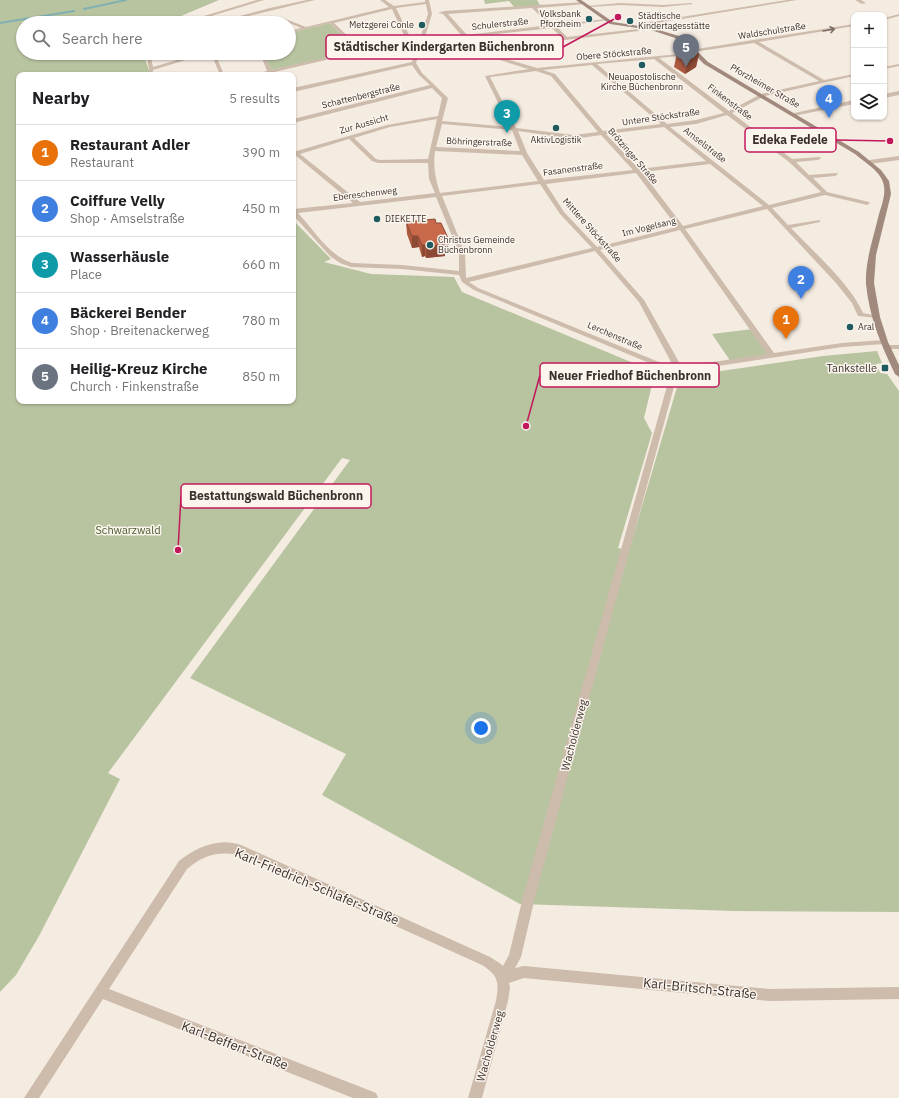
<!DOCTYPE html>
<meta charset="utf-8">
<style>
body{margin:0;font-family:"IBM Plex Sans",sans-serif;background:#f6f6f6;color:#202124}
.controls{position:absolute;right:12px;top:12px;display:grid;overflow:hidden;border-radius:8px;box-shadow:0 1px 3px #0004}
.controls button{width:36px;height:36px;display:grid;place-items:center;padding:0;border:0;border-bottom:1px solid #e0e0e0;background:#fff;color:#202124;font:20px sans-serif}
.you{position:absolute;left:481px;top:728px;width:14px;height:14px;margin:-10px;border:3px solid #fff;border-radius:50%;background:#1a73e8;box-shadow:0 0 0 6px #1a73e833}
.badge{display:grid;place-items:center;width:26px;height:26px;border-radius:50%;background:#0b8043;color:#fff;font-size:13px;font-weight:700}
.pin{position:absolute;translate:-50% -33px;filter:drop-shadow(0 1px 2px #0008)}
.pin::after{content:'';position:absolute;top:21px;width:14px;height:12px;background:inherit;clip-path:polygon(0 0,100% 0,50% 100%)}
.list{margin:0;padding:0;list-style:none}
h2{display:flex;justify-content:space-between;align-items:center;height:52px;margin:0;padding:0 16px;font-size:17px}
h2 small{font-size:13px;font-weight:400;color:#757577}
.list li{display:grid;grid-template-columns:26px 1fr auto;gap:12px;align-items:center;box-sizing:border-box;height:56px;padding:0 16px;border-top:1px solid #e0e0e0}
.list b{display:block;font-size:15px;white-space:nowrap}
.list p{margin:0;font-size:13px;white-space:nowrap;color:#757577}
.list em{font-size:13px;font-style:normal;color:#757577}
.icon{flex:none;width:22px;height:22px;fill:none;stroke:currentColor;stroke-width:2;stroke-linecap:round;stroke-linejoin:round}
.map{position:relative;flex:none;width:899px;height:1098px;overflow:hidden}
.search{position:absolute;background:#fff;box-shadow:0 1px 3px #0004;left:16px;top:16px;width:280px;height:44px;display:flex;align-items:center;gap:10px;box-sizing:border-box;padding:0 14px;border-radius:22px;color:#757577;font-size:15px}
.panel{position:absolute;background:#fff;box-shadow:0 1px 3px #0004;left:16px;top:72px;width:280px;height:332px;border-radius:8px}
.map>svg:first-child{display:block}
.green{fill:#b8c4a0}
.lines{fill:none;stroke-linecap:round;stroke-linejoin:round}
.stream{stroke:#7fb0b2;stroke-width:2}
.street{fill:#cdbbac;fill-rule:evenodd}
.secondary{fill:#a18a7d;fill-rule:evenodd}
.wall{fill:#ac5a40}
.shaded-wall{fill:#8c4a34}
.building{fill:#c8694b;stroke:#8c4a34}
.oneway{stroke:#7d6f65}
.poi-dot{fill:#1f5a5e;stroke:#fbf5ee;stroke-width:1.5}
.labels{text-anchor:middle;stroke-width:3;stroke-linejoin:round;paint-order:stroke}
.far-poi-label{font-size:9px;fill:#3b302b;stroke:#fbf5ee;text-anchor:start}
.far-street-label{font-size:9px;fill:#3b302b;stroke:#fbf5ee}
.poi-label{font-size:11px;fill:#3b302b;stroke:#fbf5ee;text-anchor:end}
.park-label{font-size:11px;fill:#4a5a2e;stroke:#fbf5ee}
.street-label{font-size:11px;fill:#3b302b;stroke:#fbf5ee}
.near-street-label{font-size:13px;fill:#3b302b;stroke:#fbf5ee}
.leader{fill:none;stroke:#c2185b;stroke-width:1.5}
.callout-dot{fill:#c2185b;stroke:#fbf5ee;stroke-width:1.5}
.callout{fill:#fbf5ee;stroke:#c2185b;stroke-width:1.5}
.callout-label{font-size:12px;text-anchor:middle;font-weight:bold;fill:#3b302b}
</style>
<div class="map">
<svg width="899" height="1098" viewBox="0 0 899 1098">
<rect width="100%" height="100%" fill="#f4ebe1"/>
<g class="green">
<path d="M 0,0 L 219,0 L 181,16 L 172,23 L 23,23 L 23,53 L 143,53 L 149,70 L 148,75 L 19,75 L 19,401 L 293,401 L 293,220 L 331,259 L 324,262 L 371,274 L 454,277 L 462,292 L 655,372 L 644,418 L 652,433 L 618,548 L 629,550 L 680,377 L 823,356 L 877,351 L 882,363 L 876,364 L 880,373 L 887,374 L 899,391 L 899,912 L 734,911 L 520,904 L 322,795 L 346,754 L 190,678 L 350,460 L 342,458 L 108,773 L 120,779 L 39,936 L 16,975 L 0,992 Z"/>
<path d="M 484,0 L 537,0 L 541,7 L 515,8 L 509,1 L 485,4 Z"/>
<path d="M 330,23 L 358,51 L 271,70 L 264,53 L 289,53 L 289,33 Z"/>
<path d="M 753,329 L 772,356 L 731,362 L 712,334 Z"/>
</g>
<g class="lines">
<g class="stream">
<path d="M 84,9 L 126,0"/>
<path d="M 0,23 L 74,11"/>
</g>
<g class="street">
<path d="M 257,0 L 264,0 L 208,17 L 204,16 Z"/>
<path d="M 307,0 L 315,0 L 220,23 L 213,23 L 270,8 Z"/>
<path d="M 380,0 L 385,0 L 394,6 L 425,2 L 425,0 L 429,0 L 432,14 L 424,40 L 462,36 L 443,14 L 438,13 L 444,11 L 584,2 L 586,4 L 537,8 L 554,25 L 606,19 L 608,20 L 557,27 L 567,37 L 638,29 L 644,23 L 787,0 L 797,0 L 645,25 L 639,31 L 484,50 L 500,57 L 537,68 L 689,53 L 689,54 L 687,55 L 659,58 L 729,111 L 761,94 L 819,81 L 754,43 L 693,52 L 691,52 L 691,50 L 854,24 L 854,26 L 759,42 L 824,80 L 854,74 L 854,76 L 765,96 L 732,113 L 792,159 L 820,157 L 821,158 L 818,160 L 796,162 L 809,175 L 837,173 L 838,174 L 835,176 L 813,178 L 827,192 L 869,202 L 870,203 L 867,205 L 825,195 L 772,208 L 788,225 L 820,220 L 820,222 L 791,228 C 813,251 851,285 863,313 L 878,316 L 878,318 L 858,316 L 852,303 L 836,283 L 767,209 L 685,229 L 774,353 L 842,343 L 884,340 L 888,342 L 884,344 L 842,347 L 678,372 L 535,897 L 521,957 L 515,968 L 524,966 L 769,989 L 899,987 L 899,999 L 769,1001 L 524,978 L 509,983 L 510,988 L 508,1001 L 482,1098 L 468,1098 L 496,1001 C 499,982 499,976 482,965 L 236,854 C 215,852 204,855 187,869 L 109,989 L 371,1091 L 376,1093 L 378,1098 L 353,1098 L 103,999 L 39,1098 L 24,1098 L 179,861 C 196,847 219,837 241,845 L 490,957 L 501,964 L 503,966 L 509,955 L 523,897 L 671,372 L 474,290 L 462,282 L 459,275 L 402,269 L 351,267 L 340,263 L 330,256 L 293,215 L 293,209 L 353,203 L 295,155 L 293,156 L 293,152 L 387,125 L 438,116 L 442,98 L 432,88 L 293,123 L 293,119 L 430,85 L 419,75 L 412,65 L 293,92 L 293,88 L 412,62 L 418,43 L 360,52 L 270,73 L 252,75 L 267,71 L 260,53 L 264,53 L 271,70 L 357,50 L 330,23 L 289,33 L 289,31 L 301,28 L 283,20 L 283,18 L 306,27 L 389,7 ZM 426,4 L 428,14 L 419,41 L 412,41 L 396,8 ZM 532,8 L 550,25 L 467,35 L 448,14 ZM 392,9 L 407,42 L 361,49 L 334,23 ZM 552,28 L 562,38 L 480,47 L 469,37 ZM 464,38 C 486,58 503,61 529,69 L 485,76 L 510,127 L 442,121 L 448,98 L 422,73 L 416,63 L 423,43 ZM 654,59 L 724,113 L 696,120 L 667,124 L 597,64 ZM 592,65 L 661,124 L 603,131 L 555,74 L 543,70 ZM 536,71 L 551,76 L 598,132 L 574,135 L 516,128 L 490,77 ZM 727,115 L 789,162 L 821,192 L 769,205 L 670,127 L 696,124 ZM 437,119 L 428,159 L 380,160 L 376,159 L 354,138 L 390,127 ZM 442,124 L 512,130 L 520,151 L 436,147 ZM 664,127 L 706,161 L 639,169 L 606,134 ZM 518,131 L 574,139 L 601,135 L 633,170 L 544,180 L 527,153 ZM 349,139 L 372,161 L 378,163 L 428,163 L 429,179 L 435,193 L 360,202 L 300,154 ZM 435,151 L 522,155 L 538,181 L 440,193 C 435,178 433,166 435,151 ZM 710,164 L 763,206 L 683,226 L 642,172 ZM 636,173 L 677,227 L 597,247 L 564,212 L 546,184 ZM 540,184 L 560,214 L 592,248 L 466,278 L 465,253 L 442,196 ZM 436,197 L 459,253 L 459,271 L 402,265 L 352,263 C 329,256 314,230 298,213 ZM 680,230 L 767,354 L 679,367 L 679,362 L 644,300 L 600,250 ZM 595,251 L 639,302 L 671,362 L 671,367 L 478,288 L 469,282 Z"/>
<path d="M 855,0 L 861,0 L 866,3 L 862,4 Z"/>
<path d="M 620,3 L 663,5 L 691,3 L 693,4 L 663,7 L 620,5 L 589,7 L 587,6 Z"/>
<path d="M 899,14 L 899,16 L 884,20 L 884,18 Z"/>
<path d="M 146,53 L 150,53 L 153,67 L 201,53 L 208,53 L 153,70 L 152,75 L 148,75 L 149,69 Z"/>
<path d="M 211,53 L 215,53 L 224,75 L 220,75 Z"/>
<path d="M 899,64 L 899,66 L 884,69 L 884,67 Z"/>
<path d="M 899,91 L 899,95 L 884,98 L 884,94 Z"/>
<path d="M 854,100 L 854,104 L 793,116 L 790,114 Z"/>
<path d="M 899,156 L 899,160 L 870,164 L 867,162 L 870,160 Z"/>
<rect x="883" y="345" width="16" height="4"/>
</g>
<path class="secondary" d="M 576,0 L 581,0 L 613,22 L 652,28 L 679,36 L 690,44 L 708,62 L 859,152 L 881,170 L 889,181 L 891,194 L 876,255 L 874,283 L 880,317 L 888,342 L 899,365 L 899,377 L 895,374 C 881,345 869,316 866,284 C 865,262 873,239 878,218 C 881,206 887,194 883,182 C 879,170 864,162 855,154 L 704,64 L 686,46 L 675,38 L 651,30 L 610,24 Z"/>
</g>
<g class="wall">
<path d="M 677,53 L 699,54 L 696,67 L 685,74 L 674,67 Z"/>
<path d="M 406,222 L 436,223 L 449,251 L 445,253 L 445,256 L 426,258 L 425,256 L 422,257 L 419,247 L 412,248 L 407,234 Z"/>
</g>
<g class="shaded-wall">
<path d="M 699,54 L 696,67 L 685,74 L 687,61 Z"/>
<path d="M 412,236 L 418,236 L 419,247 L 412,248 Z"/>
<path d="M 449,240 L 449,251 L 445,253 L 445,256 L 426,258 L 426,247 L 444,242 Z"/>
<path d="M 422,245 L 425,245 L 425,256 L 422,257 Z"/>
</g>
<g class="building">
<path d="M 684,48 L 692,48 L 699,54 L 687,61 L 677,53 Z"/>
<path d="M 435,219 L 436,223 L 441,223 L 449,240 L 444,242 L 445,244 L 426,247 L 425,245 L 422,245 L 418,236 L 412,236 L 406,222 Z"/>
</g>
<defs><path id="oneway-shaft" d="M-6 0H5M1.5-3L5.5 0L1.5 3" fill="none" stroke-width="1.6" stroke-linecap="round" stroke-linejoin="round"/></defs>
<use class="oneway" href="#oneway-shaft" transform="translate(829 30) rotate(-10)"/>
<g class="poi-dot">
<circle cx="589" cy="19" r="4"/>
<circle cx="630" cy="21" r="4"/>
<circle cx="422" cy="25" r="4"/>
<circle cx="642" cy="65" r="4"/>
<circle cx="556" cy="128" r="4"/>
<circle cx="377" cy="219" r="4"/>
<circle cx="430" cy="245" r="4"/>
<circle cx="850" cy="327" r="4"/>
<rect x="881" y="364" width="8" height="8" rx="2"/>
</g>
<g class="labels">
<g class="far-poi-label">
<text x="581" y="17" text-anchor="end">Volksbank<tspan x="581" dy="10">Pforzheim</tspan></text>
<text x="638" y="19">Städtische<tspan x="638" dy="10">Kindertagesstätte</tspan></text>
<text x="414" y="28" text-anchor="end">Metzgerei Conle</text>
<text x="642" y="80" text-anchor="middle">Neuapostolische<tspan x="642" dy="10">Kirche Büchenbronn</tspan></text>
<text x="556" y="143" text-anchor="middle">AktivLogistik</text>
<text x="385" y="222">DIEKETTE</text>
<text x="438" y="243">Christus Gemeinde<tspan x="438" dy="10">Büchenbronn</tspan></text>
<text x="858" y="330">Aral</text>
</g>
<g class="far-street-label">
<text transform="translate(500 24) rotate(-6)" y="3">Schulerstraße</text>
<text transform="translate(772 31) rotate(-9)" y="3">Waldschulstraße</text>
<text transform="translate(614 54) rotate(-5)" y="3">Obere Stöckstraße</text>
<text transform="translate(765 86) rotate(30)" y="3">Pforzheimer Straße</text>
<text transform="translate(361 96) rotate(-14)" y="3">Schattenbergstraße</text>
<text transform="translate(730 102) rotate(37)" y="3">Finkenstraße</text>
<text transform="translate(661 117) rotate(-8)" y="3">Untere Stöckstraße</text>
<text transform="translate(364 124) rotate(-16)" y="3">Zur Aussicht</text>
<text transform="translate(479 142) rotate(2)" y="3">Böhringerstraße</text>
<text transform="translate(705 145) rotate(38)" y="3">Amselstraße</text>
<text transform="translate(633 156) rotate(49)" y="3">Brötzinger Straße</text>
<text transform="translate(573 169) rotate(-7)" y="3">Fasanenstraße</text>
<text transform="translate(365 194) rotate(-7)" y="3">Ebereschenweg</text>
<text transform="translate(649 227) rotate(-14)" y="3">Im Vogelsang</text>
<text transform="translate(592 230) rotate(48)" y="3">Mittlere Stöckstraße</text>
<text transform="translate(615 336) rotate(23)" y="3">Lerchenstraße</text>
</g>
<g class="poi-label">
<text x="877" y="372">Tankstelle</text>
</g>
<g class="park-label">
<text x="128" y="534">Schwarzwald</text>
</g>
<g class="street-label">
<text transform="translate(574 735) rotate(-75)" y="4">Wacholderweg</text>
<text transform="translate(490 1046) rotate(-74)" y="4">Wacholderweg</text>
</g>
<g class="near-street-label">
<text transform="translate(317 886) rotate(23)" y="5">Karl-Friedrich-Schlafer-Straße</text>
<text transform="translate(700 988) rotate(6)" y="5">Karl-Britsch-Straße</text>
<text transform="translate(235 1045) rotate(21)" y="5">Karl-Beffert-Straße</text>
</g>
</g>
<path class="leader" d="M618 17L563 47M890 141L836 140M526 426L540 375M178 550L181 496"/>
<g class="callout-dot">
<circle cx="618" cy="17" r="4"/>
<circle cx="890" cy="141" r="4"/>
<circle cx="526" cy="426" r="4"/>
<circle cx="178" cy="550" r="4"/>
</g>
<g class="callout">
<rect x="326" y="35" width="237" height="24" rx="4"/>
<rect x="745" y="128" width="91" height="24" rx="4"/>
<rect x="540" y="363" width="179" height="24" rx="4"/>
<rect x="181" y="484" width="190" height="24" rx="4"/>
</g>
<g class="callout-label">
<text x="444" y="51">Städtischer Kindergarten Büchenbronn</text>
<text x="790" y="144">Edeka Fedele</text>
<text x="630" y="380">Neuer Friedhof Büchenbronn</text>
<text x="276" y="500">Bestattungswald Büchenbronn</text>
</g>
</svg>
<div class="controls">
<button>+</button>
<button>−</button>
<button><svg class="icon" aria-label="layers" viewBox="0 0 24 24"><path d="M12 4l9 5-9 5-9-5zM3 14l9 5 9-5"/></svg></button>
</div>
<div class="you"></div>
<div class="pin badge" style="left:786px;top:339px;background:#e8710a">1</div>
<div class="pin badge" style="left:801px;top:299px;background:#3f7fe0">2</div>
<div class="pin badge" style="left:507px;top:133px;background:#0f9aa8">3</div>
<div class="pin badge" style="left:829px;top:118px;background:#3f7fe0">4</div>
<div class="pin badge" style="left:686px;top:67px;background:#6b7280">5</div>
<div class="search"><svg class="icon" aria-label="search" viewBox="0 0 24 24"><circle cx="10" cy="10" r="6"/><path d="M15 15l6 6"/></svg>Search here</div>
<section class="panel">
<h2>Nearby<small>5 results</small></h2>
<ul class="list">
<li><span class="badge" style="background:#e8710a">1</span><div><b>Restaurant Adler</b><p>Restaurant</p></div><em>390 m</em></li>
<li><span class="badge" style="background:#3f7fe0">2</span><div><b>Coiffure Velly</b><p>Shop · Amselstraße</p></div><em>450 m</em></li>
<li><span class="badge" style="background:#0f9aa8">3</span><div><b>Wasserhäusle</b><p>Place</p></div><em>660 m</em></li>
<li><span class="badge" style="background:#3f7fe0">4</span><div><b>Bäckerei Bender</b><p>Shop · Breitenackerweg</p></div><em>780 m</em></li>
<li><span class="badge" style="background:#6b7280">5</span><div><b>Heilig-Kreuz Kirche</b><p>Church · Finkenstraße</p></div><em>850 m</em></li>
</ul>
</section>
</div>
